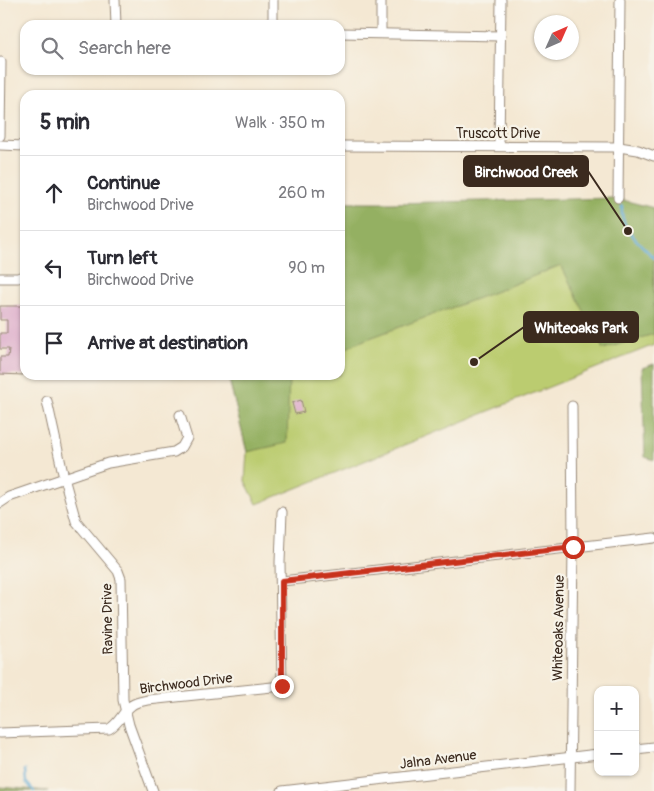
<!DOCTYPE html>
<meta charset="utf-8">
<style>
body{margin:0;font-family:Pangolin,sans-serif;background:#f7f7f7;color:#2b2b33}
.controls{position:absolute;right:15px;bottom:15px;display:grid;overflow:hidden;border-radius:10px;box-shadow:0 1px 4px #0004}
.controls button{width:45px;height:45px;display:grid;place-items:center;padding:0;border:0;border-bottom:1px solid #e1e1e2;background:#fff;color:#2b2b33;font:25px sans-serif}
.compass{position:absolute;left:534px;top:15px;width:45px;height:45px;border-radius:50%;background:#fff;box-shadow:0 1px 4px #0004;rotate:45deg}
.stop{position:absolute;width:15px;height:15px;margin:-11px;border:4px solid #c8321e;border-radius:50%;background:#fff}
.stop.end{background:#c8321e;border-color:#fff;box-shadow:0 1px 5px #0008}
.list{margin:0;padding:0;list-style:none}
h2{display:flex;justify-content:space-between;align-items:center;height:65px;margin:0;padding:0 20px;font-size:21px}
h2 small{font-size:16px;font-weight:400;color:#7c7c81}
.list li{display:grid;grid-template-columns:32px 1fr auto;gap:15px;align-items:center;box-sizing:border-box;height:75px;padding:0 20px;border-top:1px solid #e1e1e2}
.list b{display:block;font-size:19px;white-space:nowrap}
.list p{margin:0;font-size:16px;white-space:nowrap;color:#7c7c81}
.list em{font-size:16px;font-style:normal;color:#7c7c81}
.icon{flex:none;width:28px;height:28px;fill:none;stroke:currentColor;stroke-width:2;stroke-linecap:round;stroke-linejoin:round}
.map{position:relative;flex:none;width:654px;height:791px;overflow:hidden}
.search{position:absolute;background:#fff;box-shadow:0 1px 4px #0004;left:20px;top:20px;width:325px;height:55px;display:flex;align-items:center;gap:12px;box-sizing:border-box;padding:0 18px;border-radius:15px;color:#7c7c81;font-size:19px}
.panel{position:absolute;background:#fff;box-shadow:0 1px 4px #0004;left:20px;top:90px;width:325px;height:290px;border-radius:15px}
.map>svg:first-child{display:block}
.green{fill:#bbcc6f;stroke:#7b7b46}
.forest{fill:#94b062;stroke:#686d40}
.lines{fill:none;stroke-linecap:round;stroke-linejoin:round}
.stream{stroke:#5ca9d5;stroke-width:2.5}
.building{fill:#ddacca}
.minor-casing{stroke:#988978;stroke-width:11}
.minor{stroke:#fff;stroke-width:9}
.route{stroke:#c8321e;stroke-width:6}
.labels{text-anchor:middle;stroke-width:4.5;stroke-linejoin:round;paint-order:stroke}
.street-label{font-size:14px;fill:#3b2a1e;stroke:#f7f3e8}
.leader{fill:none;stroke:#3b2a1e;stroke-width:2}
.callout-dot{fill:#3b2a1e;stroke:#f7f3e8;stroke-width:2}
.callout{fill:#3b2a1e;stroke:#3b2a1e;stroke-width:2}
.callout-label{font-size:15px;text-anchor:middle;font-weight:bold;fill:#fff}
</style>
<div class="map">
<svg width="654" height="791" viewBox="0 0 654 791">
<rect width="100%" height="100%" fill="#f7f3e8"/>
<filter id="ink" filterUnits="userSpaceOnUse"><feTurbulence type="fractalNoise" baseFrequency=".02" numOctaves="2"/><feDisplacementMap in="SourceGraphic" scale="10" xChannelSelector="R" yChannelSelector="G"/><feConvolveMatrix kernelMatrix="1 2 1 2 8 2 1 2 1" color-interpolation-filters="sRGB"/></filter>
<filter id="wash" filterUnits="userSpaceOnUse"><feTurbulence type="fractalNoise" baseFrequency=".0096" numOctaves="4" result="noise"/><feDisplacementMap in="SourceGraphic" scale="20" xChannelSelector="R" yChannelSelector="G"/><feGaussianBlur stdDeviation="1.12" result="paint"/><feColorMatrix in="noise" values="0 0 0 0 0 0 0 0 0 0 0 0 0 0 0 0 0 1.4 0 .05"/><feComposite in="paint" operator="in"/></filter>
<g filter="url(#wash)">
<rect width="100%" height="100%" fill="#f4e8d3"/>
<path class="green" d="M 340,203 L 654,208 L 654,345 L 257,504 L 245,481 L 247,452 L 228,375 L 340,375 Z"/>
<g class="forest">
<path d="M 615,198 L 654,208 L 654,334 L 603,349 L 561,265 L 497,291 L 359,342 L 340,351 L 340,203 L 391,203 Z"/>
<path d="M 654,364 L 654,460 L 645,457 L 642,368 Z"/>
<path d="M 228,375 L 289,375 L 287,443 L 247,452 Z"/>
<path d="M 0,787 L 48,791 L 0,791 Z"/>
</g>
<g class="lines">
<g class="stream">
<path d="M 622,206 C 619,228 640,243 654,258"/>
<path d="M 25,770 L 26,782 L 34,791"/>
</g>
</g>
<g id="blocks">
<g class="building">
<path d="M 0,306 L 25,306 L 23,375 L 0,374 L 0,357 L 8,357 L 9,349 L 0,349 L 0,333 L 7,333 L 7,320 L 0,320 Z"/>
<path d="M 301,400 L 304,412 L 295,414 L 292,403 Z"/>
</g>
</g>
</g>
<g filter="url(#ink)">
<use href="#blocks" fill-opacity="0" stroke="#988978" stroke-width="1"/>
<g class="lines">
<g class="minor-casing">
<g id="minor">
<path d="M 115,0 L 116,25"/>
<path d="M 273,0 L 273,25"/>
<path d="M 381,32 L 381,0"/>
<path d="M 340,33 L 501,36"/>
<path d="M 0,136 L 1,62"/>
<path d="M 0,145 L 25,146"/>
<path d="M 340,146 L 619,147 L 638,150 L 654,156"/>
<path d="M 499,146 L 501,0"/>
<path d="M 618,198 L 620,0"/>
<path d="M 0,278 L 18,278 L 25,275"/>
<path d="M 47,401 L 64,478 L 76,521 L 118,571 L 121,579 L 123,700 L 129,725 L 153,791"/>
<path d="M 0,503 L 9,497 L 108,463 L 174,452 L 182,447 L 187,438 L 180,415"/>
<path d="M 282,581 L 654,538"/>
<path d="M 0,733 L 109,729 C 120,723 122,712 132,705 C 136,702 143,701 148,700 L 282,686 L 280,562 L 282,512"/>
<path d="M 635,749 L 654,747"/>
<path d="M 282,791 L 598,754"/>
<path d="M 570,791 L 573,547 L 572,406"/>
</g>
</g>
<use href="#minor" class="minor"/>
</g>
</g>
<g class="lines" filter="url(#ink)">
<path class="route" d="M 282,686 L 282,581 L 573,547"/>
</g>
<g class="labels">
<g class="street-label">
<text x="498" y="138">Truscott Drive</text>
<text transform="translate(107 619) rotate(-91)" y="5">Ravine Drive</text>
<text transform="translate(558 628) rotate(-89)" y="5">Whiteoaks Avenue</text>
<text transform="translate(186 683) rotate(-7)" y="5">Birchwood Drive</text>
<text transform="translate(438 759) rotate(-7)" y="5">Jalna Avenue</text>
</g>
</g>
<path class="leader" d="M628 231L588 171M474 362L524 327"/>
<g class="callout-dot">
<circle cx="628" cy="231" r="5"/>
<circle cx="474" cy="362" r="5"/>
</g>
<g class="callout">
<rect x="464" y="156" width="124" height="30" rx="5"/>
<rect x="524" y="312" width="114" height="30" rx="5"/>
</g>
<g class="callout-label">
<text x="526" y="177">Birchwood Creek</text>
<text x="581" y="333">Whiteoaks Park</text>
</g>
</svg>
<div class="controls">
<button>+</button>
<button>−</button>
</div>
<svg class="compass" viewBox="-18 -18 36 36"><path d="M0-13l5 13h-10z" fill="#e53935"/><path d="M0 13l5-13h-10z" fill="#7c7c81"/></svg>
<div class="stop" style="left:573px;top:547px"></div>
<div class="stop end" style="left:282px;top:686px"></div>
<div class="search"><svg class="icon" aria-label="search" viewBox="0 0 24 24"><circle cx="10" cy="10" r="6"/><path d="M15 15l6 6"/></svg>Search here</div>
<section class="panel">
<h2>5 min<small>Walk · 350 m</small></h2>
<ul class="list">
<li><svg class="icon" aria-label="ahead" viewBox="0 0 24 24"><path d="M12 20V5M6 11l6-6 6 6"/></svg><div><b>Continue</b><p>Birchwood Drive</p></div><em>260 m</em></li>
<li><svg class="icon" aria-label="left" viewBox="0 0 24 24"><path d="M17 20v-9H6M10 6l-5 5 5 5"/></svg><div><b>Turn left</b><p>Birchwood Drive</p></div><em>90 m</em></li>
<li><svg class="icon" aria-label="arrive" viewBox="0 0 24 24"><path d="M6 21V4h12l-3 4 3 4H6"/></svg><div><b>Arrive at destination</b></div></li>
</ul>
</section>
</div>
